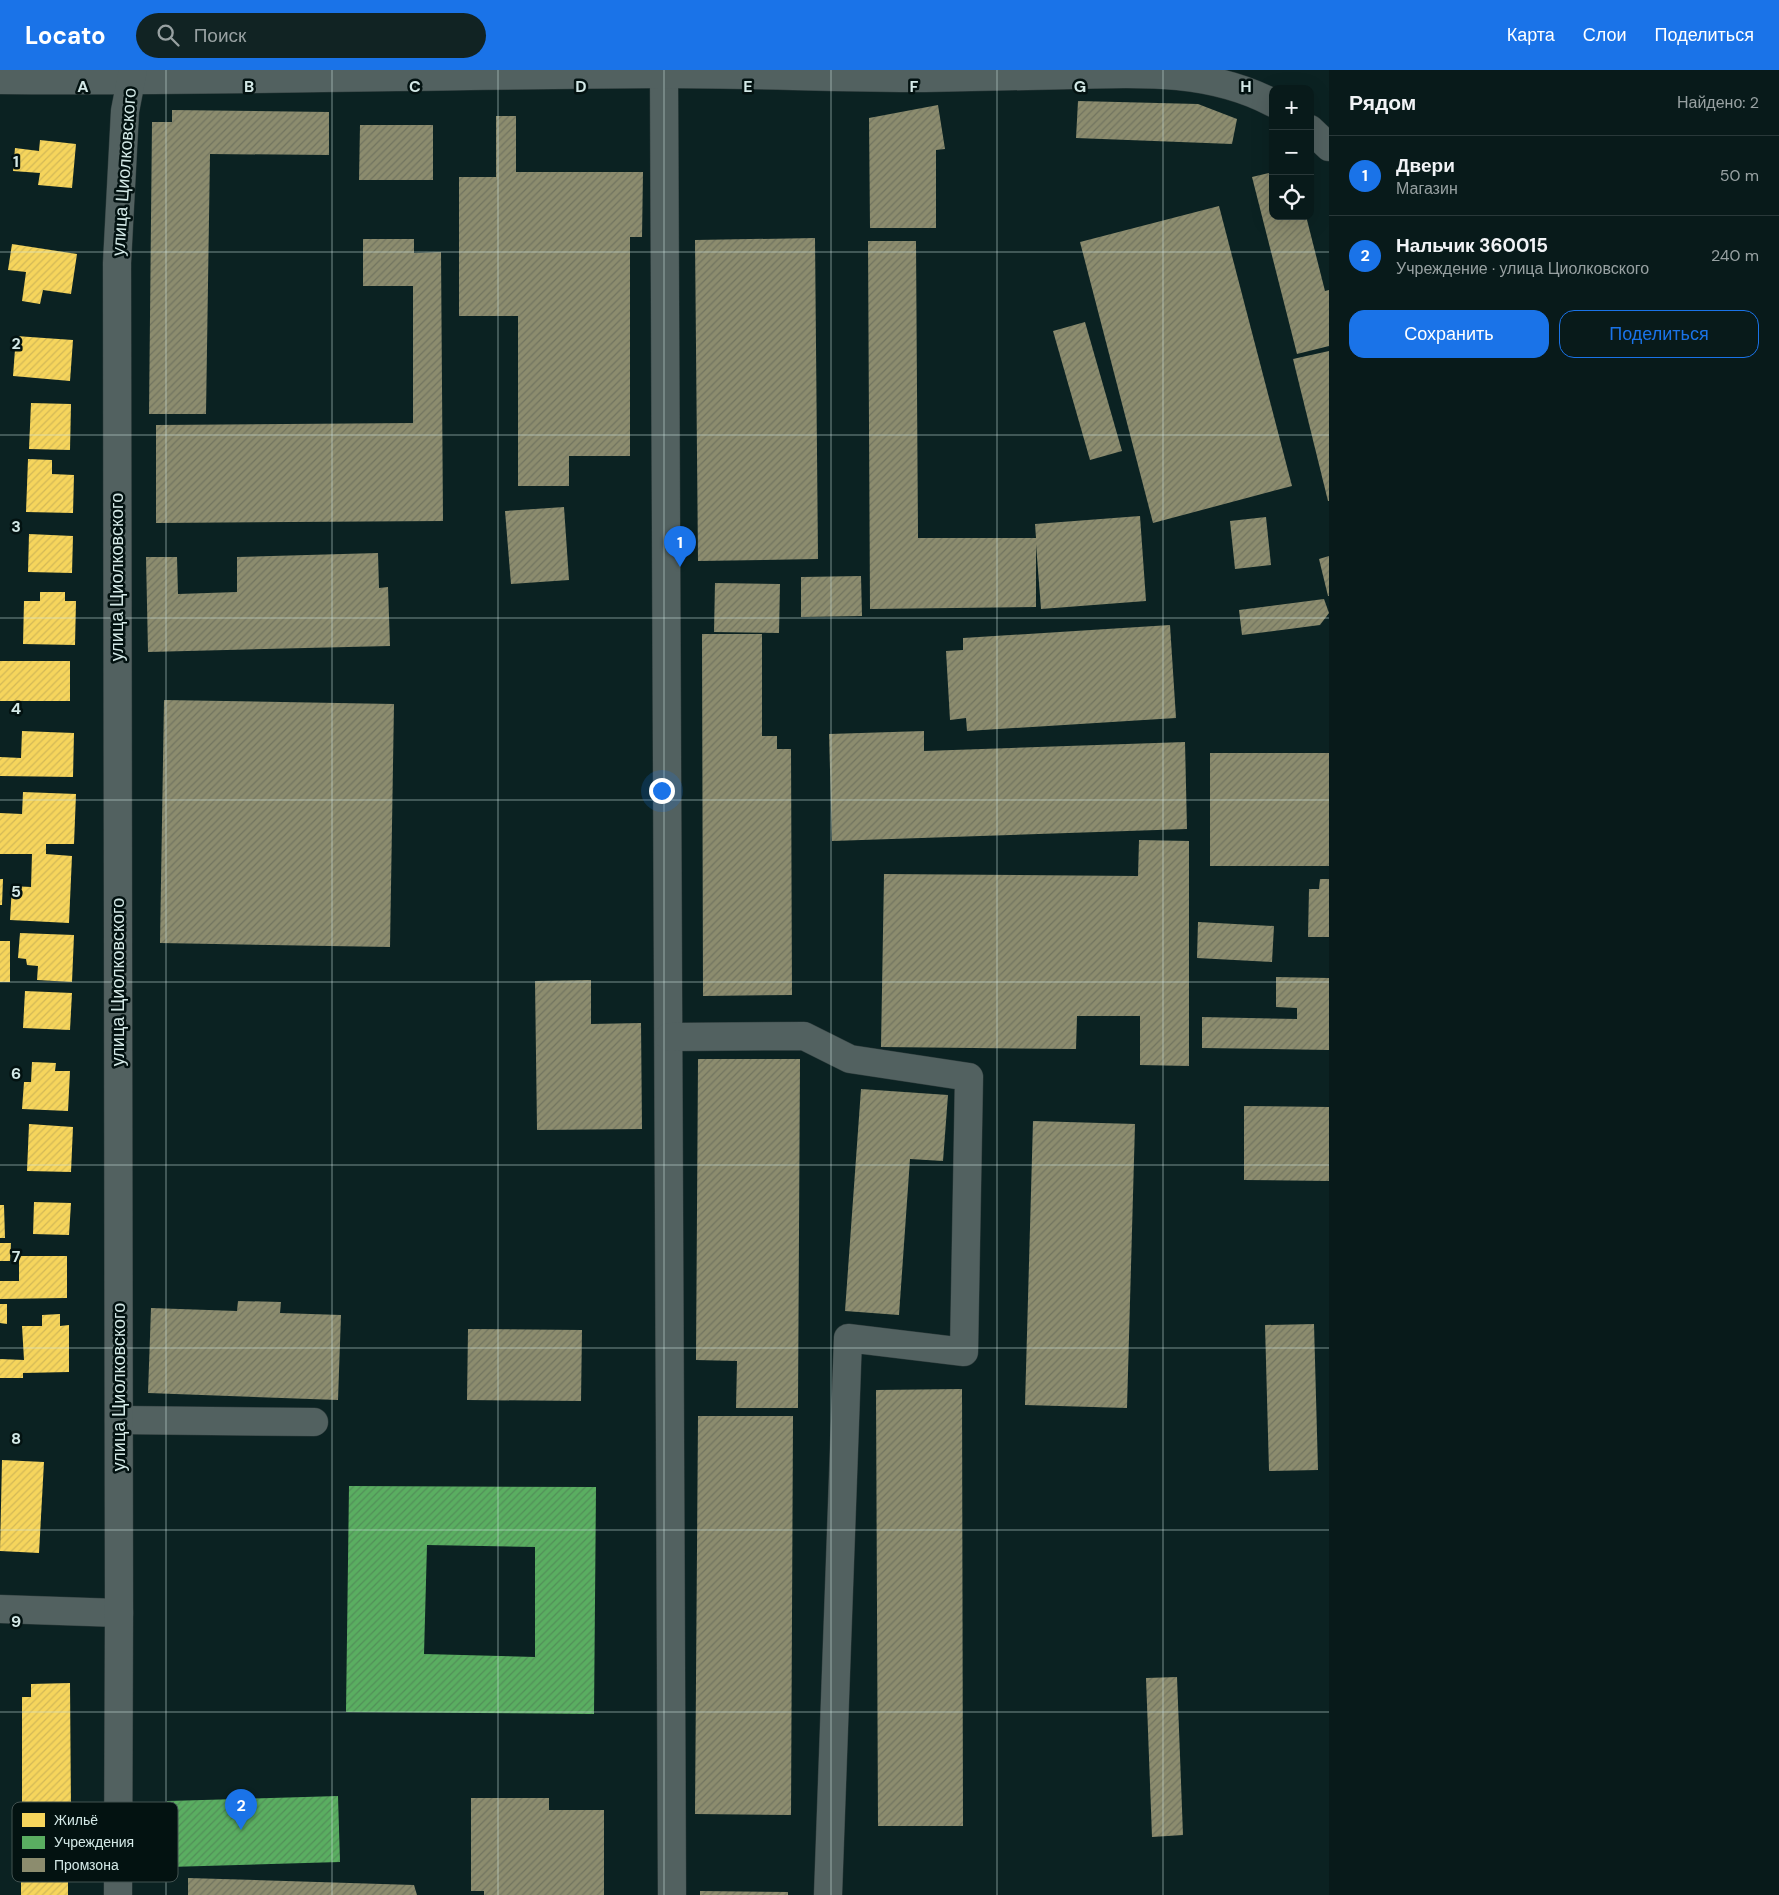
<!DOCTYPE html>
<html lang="ru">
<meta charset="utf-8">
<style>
body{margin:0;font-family:"DM Sans",sans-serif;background:#112323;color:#f1f3f6}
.controls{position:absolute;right:15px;top:15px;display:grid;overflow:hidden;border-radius:10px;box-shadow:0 5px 20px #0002}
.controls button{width:45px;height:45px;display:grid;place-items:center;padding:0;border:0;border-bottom:1px solid #293839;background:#081a1a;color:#f1f3f6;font:25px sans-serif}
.you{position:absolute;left:661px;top:720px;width:18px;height:18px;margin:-12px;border:4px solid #fff;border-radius:50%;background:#1a73e8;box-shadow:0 0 0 8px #1a73e833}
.badge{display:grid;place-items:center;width:32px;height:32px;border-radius:50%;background:#1a73e8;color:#fff;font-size:16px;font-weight:700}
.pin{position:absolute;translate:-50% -41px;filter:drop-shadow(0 1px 2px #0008)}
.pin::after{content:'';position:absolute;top:26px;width:18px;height:15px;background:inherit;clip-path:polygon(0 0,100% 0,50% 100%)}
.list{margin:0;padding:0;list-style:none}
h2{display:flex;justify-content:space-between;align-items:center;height:65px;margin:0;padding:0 20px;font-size:21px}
h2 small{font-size:16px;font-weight:400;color:#98a1a2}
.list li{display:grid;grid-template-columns:32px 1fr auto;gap:15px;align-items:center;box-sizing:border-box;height:80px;padding:0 20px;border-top:1px solid #293839}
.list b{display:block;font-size:19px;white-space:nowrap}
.list p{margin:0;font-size:16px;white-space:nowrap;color:#98a1a2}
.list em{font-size:16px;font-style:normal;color:#98a1a2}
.actions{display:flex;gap:10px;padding:15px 20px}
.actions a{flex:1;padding:11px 0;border:1px solid #1a73e8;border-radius:15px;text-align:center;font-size:18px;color:#1a73e8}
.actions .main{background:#1a73e8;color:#fff}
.icon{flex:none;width:28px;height:28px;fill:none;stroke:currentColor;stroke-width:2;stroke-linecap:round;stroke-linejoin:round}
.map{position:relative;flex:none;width:1329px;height:1825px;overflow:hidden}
header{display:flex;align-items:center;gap:30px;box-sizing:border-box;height:70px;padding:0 25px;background:#1a73e8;color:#fff}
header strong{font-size:24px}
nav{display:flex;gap:28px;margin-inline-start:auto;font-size:18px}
.search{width:350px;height:45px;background:#112323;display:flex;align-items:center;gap:12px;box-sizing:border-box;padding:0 18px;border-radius:28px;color:#98a1a2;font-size:19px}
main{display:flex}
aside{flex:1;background:#081a1a}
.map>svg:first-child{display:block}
.homes{fill:url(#homes-hatch)}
.public{fill:url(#public-hatch);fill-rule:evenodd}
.industry{fill:url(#industry-hatch)}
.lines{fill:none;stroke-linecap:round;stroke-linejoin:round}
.minor-casing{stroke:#2e3c3c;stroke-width:29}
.minor{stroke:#526160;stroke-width:28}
.grid{fill:none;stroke:#d4e9e7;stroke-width:1;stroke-opacity:0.55}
.labels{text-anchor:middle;stroke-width:5;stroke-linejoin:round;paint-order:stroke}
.street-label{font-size:18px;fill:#d4e9e7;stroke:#031211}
.key{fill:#031211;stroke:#425251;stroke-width:1}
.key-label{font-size:14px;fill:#d4e9e7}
.grid-label{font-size:16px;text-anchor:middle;font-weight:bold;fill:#d4e9e7;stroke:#031211;stroke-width:5;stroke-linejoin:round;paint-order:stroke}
</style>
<header>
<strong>Locato</strong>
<div class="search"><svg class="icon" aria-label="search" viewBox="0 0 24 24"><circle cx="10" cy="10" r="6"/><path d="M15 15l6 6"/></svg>Поиск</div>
<nav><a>Карта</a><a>Слои</a><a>Поделиться</a></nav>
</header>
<main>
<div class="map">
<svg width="1329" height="1825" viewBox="0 0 1329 1825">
<defs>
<pattern id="homes-hatch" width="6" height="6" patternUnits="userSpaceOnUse" patternTransform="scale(1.25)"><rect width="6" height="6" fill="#f6d55c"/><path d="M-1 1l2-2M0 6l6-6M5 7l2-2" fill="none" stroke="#d2b857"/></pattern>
<pattern id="public-hatch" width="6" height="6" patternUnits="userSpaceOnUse" patternTransform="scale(1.25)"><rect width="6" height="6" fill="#5aae61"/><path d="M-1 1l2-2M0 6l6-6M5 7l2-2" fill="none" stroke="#528f59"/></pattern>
<pattern id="industry-hatch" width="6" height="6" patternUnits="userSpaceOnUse" patternTransform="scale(1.25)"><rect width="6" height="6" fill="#8c8c6e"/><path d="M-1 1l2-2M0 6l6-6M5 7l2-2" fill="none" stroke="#717460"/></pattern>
</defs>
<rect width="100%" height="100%" fill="#0b2222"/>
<g class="homes">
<path d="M 40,70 L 76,74 L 72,118 L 38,115 L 40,103 L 13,101 L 15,78 L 39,81 Z"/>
<path d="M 12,174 L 77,184 L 71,224 L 43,220 L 40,234 L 22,231 L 26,202 L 8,200 Z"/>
<path d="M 16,266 L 73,270 L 70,311 L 13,306 Z"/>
<path d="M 31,333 L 71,334 L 70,380 L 29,379 Z"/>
<path d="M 28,389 L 52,390 L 52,404 L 74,405 L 73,443 L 26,442 Z"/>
<path d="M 29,464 L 73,466 L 72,503 L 28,502 Z"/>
<path d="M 40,522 L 65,522 L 65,531 L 76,531 L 75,575 L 23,574 L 24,531 L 40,531 Z"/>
<rect x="0" y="591" width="70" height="40"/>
<path d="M 22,661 L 74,663 L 73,707 L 0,706 L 0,687 L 21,688 Z"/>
<path d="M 23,722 L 76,724 L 74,774 L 46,774 L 46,784 L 72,786 L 69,853 L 10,850 L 12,816 L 31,817 L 32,784 L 0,784 L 0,743 L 22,744 Z"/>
<path d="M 0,809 L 3,809 L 2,835 L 0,835 Z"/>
<path d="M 20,863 L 74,865 L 72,912 L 37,910 L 38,896 L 27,895 L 26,889 L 18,888 Z"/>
<rect x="0" y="871" width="10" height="41"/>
<path d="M 25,921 L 72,923 L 70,960 L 23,958 Z"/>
<path d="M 32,992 L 56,993 L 55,1001 L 70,1001 L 68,1041 L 22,1039 L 24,1012 L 31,1012 Z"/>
<path d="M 29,1054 L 73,1057 L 71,1102 L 27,1101 Z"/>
<path d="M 34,1132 L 71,1133 L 69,1165 L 33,1164 Z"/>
<path d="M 0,1135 L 4,1135 L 5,1168 L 0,1168 Z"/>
<path d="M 0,1173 L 11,1173 L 10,1191 L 0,1191 Z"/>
<path d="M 19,1186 L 67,1186 L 67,1228 L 0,1229 L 0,1211 L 19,1211 Z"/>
<path d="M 0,1234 L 7,1234 L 7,1254 L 0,1253 Z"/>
<path d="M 60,1244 L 60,1256 L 69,1255 L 69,1302 L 23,1303 L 23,1308 L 0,1308 L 0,1289 L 24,1290 L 22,1256 L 42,1256 L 42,1245 Z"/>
<path d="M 2,1390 L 44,1392 L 39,1483 L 0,1481 Z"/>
<path d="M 70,1613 L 71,1743 L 22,1744 L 22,1627 L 31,1627 L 31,1614 Z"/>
<path d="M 68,1802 L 68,1825 L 21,1825 L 21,1803 Z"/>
</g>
<g class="public">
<path d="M 349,1416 L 596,1417 L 594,1644 L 346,1642 ZM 427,1475 L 535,1477 L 535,1587 L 424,1584 Z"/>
<path d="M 338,1726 L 340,1792 L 169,1797 L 167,1731 Z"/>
</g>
<g class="industry">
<path d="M 1078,31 L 1198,34 L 1237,49 L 1232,74 L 1076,68 Z"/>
<path d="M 938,35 L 945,79 L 936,80 L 936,158 L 870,158 L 869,48 Z"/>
<path d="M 172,40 L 329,42 L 329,85 L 210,84 L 206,344 L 149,344 L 152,52 L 172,52 Z"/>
<path d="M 496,46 L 516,46 L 516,102 L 643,102 L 642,167 L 630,167 L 630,386 L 569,386 L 569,416 L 518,416 L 518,246 L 459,246 L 459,107 L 496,107 Z"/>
<path d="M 360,55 L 433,55 L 433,110 L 359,110 Z"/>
<path d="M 1273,102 L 1273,146 L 1306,146 L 1325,221 L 1329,220 L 1329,276 L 1297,284 L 1252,107 Z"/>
<path d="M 1219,136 L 1292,416 L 1153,453 L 1080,172 Z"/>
<path d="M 815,168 L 818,489 L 698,491 L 695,170 Z"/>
<path d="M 363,169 L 414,169 L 414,183 L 441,182 L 443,451 L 156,453 L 156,355 L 413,353 L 413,216 L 363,216 Z"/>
<path d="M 868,171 L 916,171 L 918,468 L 1036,468 L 1035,454 L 1140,446 L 1146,531 L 1041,539 L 1036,474 L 1036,537 L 870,539 Z"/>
<path d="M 1085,252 L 1122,381 L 1090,390 L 1053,261 Z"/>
<path d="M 1329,281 L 1329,431 L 1328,431 L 1293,289 Z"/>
<path d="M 564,437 L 569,510 L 511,514 L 505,441 Z"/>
<path d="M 1266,447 L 1271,495 L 1235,499 L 1230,451 Z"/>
<path d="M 378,483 L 379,518 L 388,517 L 390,576 L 148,582 L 146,487 L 177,487 L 178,524 L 237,522 L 237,487 Z"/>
<path d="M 1329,486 L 1329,526 L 1328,526 L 1319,489 Z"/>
<path d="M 861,506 L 862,546 L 801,547 L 801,507 Z"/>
<path d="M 715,513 L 780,514 L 779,563 L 714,562 Z"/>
<path d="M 1324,529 L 1329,543 L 1320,555 L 1242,565 L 1239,540 Z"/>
<path d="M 1170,555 L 1176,648 L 967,661 L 966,648 L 950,650 L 946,581 L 963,580 L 963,568 Z"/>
<path d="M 702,564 L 762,564 L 762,666 L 777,666 L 777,679 L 791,679 L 792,925 L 703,926 Z"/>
<path d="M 164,630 L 394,634 L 390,877 L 160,873 Z"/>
<path d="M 924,661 L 924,681 L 1185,672 L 1187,759 L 832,771 L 829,664 Z"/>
<rect x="1210" y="683" width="119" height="113"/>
<path d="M 1139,770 L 1189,771 L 1189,996 L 1140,995 L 1140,946 L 1077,946 L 1076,979 L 881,977 L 884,804 L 1138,806 Z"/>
<path d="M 1320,809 L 1329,809 L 1329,867 L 1308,867 L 1309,819 L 1319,819 Z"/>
<path d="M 1198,852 L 1274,856 L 1272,892 L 1197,888 Z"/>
<path d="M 1276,907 L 1329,908 L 1329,980 L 1202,978 L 1202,947 L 1297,949 L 1297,938 L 1276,937 Z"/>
<path d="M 591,910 L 591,954 L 641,953 L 642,1059 L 537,1060 L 535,911 Z"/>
<path d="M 698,989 L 800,989 L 798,1338 L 736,1338 L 737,1291 L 696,1290 Z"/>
<path d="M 861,1019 L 948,1025 L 943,1091 L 910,1089 L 899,1245 L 845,1241 Z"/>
<path d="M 1244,1036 L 1329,1037 L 1329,1111 L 1244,1110 Z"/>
<path d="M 1033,1051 L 1135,1054 L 1127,1338 L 1025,1335 Z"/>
<path d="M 238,1231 L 281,1232 L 280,1243 L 341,1245 L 338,1330 L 148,1323 L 151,1238 L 237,1241 Z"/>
<path d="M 1314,1254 L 1318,1400 L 1269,1401 L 1265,1255 Z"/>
<path d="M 468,1259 L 582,1260 L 581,1331 L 467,1330 Z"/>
<path d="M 962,1319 L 963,1756 L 878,1756 L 876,1320 Z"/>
<path d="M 698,1346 L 793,1346 L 791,1745 L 695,1744 Z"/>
<path d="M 1177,1607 L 1183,1765 L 1152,1767 L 1146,1608 Z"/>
<path d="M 471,1728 L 549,1728 L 549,1740 L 604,1740 L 604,1825 L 484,1825 L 484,1821 L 471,1821 Z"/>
<path d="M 188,1808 L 414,1815 L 417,1825 L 188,1825 Z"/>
<path d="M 700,1821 L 788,1822 L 788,1825 L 700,1825 Z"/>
</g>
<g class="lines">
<g class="minor-casing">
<g id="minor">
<path d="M 664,4 L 672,1825"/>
<path d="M 0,10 C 220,12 441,5 661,4 C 749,4 837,8 925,8 C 974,7 1023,6 1072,5 C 1141,3 1211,0 1273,33"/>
<path d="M 1310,59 L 1329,77"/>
<path d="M 669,967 L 804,966 L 850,989 L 969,1007 L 964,1282 L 848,1268 L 828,1825"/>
<path d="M 119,1350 L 314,1352"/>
<path d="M 0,1539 L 119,1543"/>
<path d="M 118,1825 L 119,1543 L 117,193 L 125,41 L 133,0"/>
</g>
</g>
<use href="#minor" class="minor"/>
</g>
<path class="grid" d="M 166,0 L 166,1825M 332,0 L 332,1825M 498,0 L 498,1825M 664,0 L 664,1825M 831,0 L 831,1825M 997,0 L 997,1825M 1163,0 L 1163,1825M 0,182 L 1329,182M 0,365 L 1329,365M 0,548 L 1329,548M 0,730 L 1329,730M 0,912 L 1329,912M 0,1095 L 1329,1095M 0,1278 L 1329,1278M 0,1460 L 1329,1460M 0,1642 L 1329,1642"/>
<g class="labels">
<g class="street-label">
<text transform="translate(124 102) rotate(-86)" y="6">улица Циолковского</text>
<text transform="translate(117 507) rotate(-90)" y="6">улица Циолковского</text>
<text transform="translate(118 912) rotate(-90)" y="6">улица Циолковского</text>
<text transform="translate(119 1317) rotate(-90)" y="6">улица Циолковского</text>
</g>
</g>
<rect x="12" y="1732" width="166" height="80" rx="8" class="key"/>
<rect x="22" y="1743" width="23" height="14" fill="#f6d55c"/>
<rect x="22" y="1766" width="23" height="13" fill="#5aae61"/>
<rect x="22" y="1788" width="23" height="14" fill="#8c8c6e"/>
<g class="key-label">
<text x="54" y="1755">Жильё</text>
<text x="54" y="1777">Учреждения</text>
<text x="54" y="1800">Промзона</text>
</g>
<g class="grid-label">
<text x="83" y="22">A</text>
<text x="249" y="22">B</text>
<text x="415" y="22">C</text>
<text x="581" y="22">D</text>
<text x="748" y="22">E</text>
<text x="914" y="22">F</text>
<text x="1080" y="22">G</text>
<text x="1246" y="22">H</text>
<text x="16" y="97">1</text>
<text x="16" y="279">2</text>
<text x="16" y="462">3</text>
<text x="16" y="644">4</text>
<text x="16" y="827">5</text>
<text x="16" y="1009">6</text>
<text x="16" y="1192">7</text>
<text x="16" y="1374">8</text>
<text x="16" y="1557">9</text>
</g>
</svg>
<div class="controls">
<button>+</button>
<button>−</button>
<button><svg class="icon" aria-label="locate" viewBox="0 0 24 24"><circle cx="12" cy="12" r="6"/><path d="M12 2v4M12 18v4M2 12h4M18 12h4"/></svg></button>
</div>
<div class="you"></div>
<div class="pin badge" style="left:680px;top:497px">1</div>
<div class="pin badge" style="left:241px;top:1760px">2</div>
</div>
<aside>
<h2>Рядом<small>Найдено: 2</small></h2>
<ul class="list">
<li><span class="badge">1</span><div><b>Двери</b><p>Магазин</p></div><em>50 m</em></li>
<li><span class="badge">2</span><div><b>Нальчик 360015</b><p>Учреждение · улица Циолковского</p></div><em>240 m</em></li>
</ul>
<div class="actions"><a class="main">Сохранить</a><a>Поделиться</a></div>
</aside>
</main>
